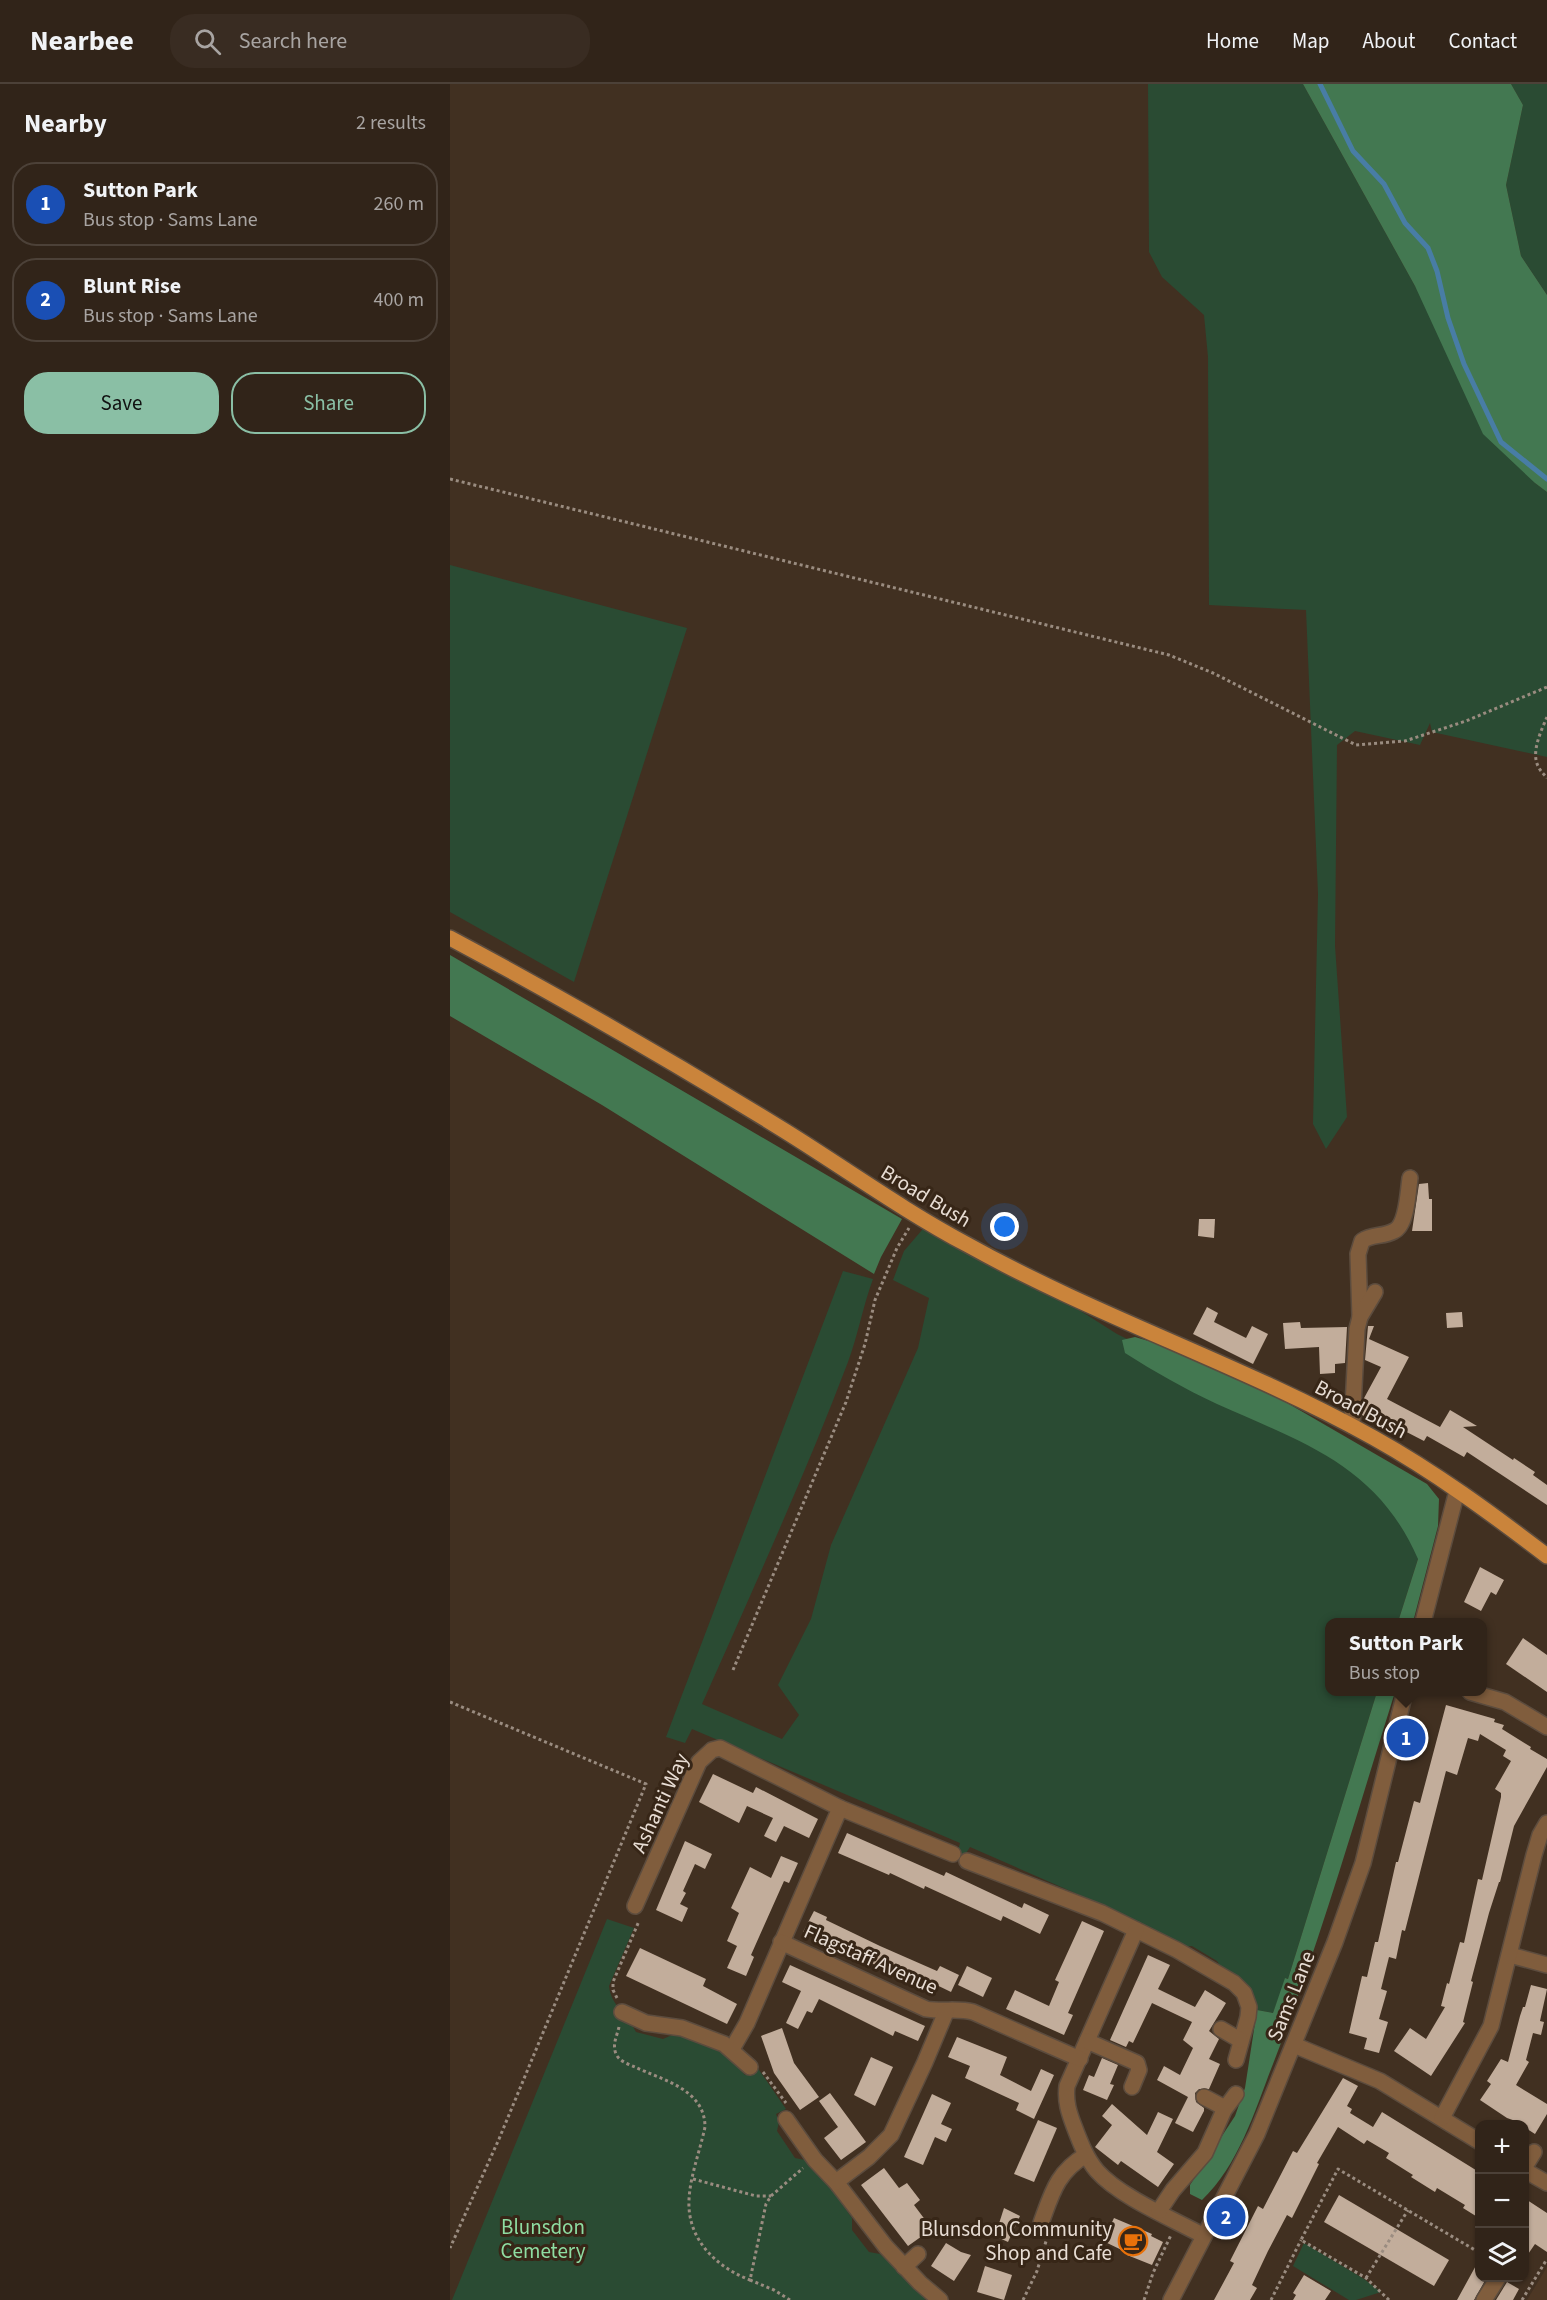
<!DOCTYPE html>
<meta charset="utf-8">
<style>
body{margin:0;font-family:"Source Sans 3",sans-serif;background:#392c22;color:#f1f3f6}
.controls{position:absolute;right:18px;bottom:18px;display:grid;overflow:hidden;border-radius:12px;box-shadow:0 2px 4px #0004}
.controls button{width:54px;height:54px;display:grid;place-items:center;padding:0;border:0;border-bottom:2px solid #4c4138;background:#312419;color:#f1f3f6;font:30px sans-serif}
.you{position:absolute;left:555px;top:1143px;width:21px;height:21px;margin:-15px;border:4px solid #fff;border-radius:50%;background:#1a73e8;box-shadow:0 0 0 9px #1a73e833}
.badge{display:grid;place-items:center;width:39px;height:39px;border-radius:50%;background:#8abfa5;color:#fff;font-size:20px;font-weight:700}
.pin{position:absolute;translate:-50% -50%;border:3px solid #fff;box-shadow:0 2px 6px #0006}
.popup{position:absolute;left:875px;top:1534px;width:162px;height:78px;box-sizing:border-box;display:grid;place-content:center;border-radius:12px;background:#312419;filter:drop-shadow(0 2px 4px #0005);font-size:20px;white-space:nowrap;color:#a8a4a2}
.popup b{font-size:22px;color:#f1f3f6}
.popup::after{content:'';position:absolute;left:50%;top:100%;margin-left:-12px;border:12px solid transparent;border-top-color:#312419}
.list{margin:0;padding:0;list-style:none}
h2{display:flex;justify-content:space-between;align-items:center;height:78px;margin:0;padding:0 24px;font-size:26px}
h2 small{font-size:20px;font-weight:400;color:#a8a4a2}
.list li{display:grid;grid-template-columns:39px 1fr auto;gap:18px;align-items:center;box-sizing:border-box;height:84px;margin:0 12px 12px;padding:0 12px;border:2px solid #4c4138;border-radius:24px}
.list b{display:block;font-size:22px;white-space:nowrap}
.list p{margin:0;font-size:20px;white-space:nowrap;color:#a8a4a2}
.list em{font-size:20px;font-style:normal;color:#a8a4a2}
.actions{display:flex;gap:12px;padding:18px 24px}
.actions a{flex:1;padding:14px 0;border:2px solid #8abfa5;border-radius:24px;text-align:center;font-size:21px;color:#8abfa5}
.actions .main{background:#8abfa5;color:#111}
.icon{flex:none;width:33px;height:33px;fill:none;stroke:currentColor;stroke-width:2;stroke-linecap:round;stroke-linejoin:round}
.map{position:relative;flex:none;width:1097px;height:2216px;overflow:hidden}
header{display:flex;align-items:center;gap:36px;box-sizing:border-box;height:84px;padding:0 30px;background:#312419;border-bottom:2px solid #4c4138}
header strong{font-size:28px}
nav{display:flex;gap:33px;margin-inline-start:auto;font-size:21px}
.search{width:420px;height:54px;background:#392c22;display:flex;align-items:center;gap:15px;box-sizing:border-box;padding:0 21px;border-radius:24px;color:#a8a4a2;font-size:22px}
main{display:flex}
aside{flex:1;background:#312419}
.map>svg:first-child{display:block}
.built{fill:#4d3724}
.green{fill:#2a4b33}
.forest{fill:#437851}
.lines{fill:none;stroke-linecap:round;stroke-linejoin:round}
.stream{stroke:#487da5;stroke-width:5}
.building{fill:#c2ad9b}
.minor-casing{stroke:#5c4c3e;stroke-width:18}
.major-casing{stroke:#5c4c3e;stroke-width:18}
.path{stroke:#9a8c80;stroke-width:3;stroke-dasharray:3 3;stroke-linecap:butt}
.minor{stroke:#805d3d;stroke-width:15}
.major{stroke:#ca843b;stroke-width:15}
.labels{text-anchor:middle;stroke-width:6;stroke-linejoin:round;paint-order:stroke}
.street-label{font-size:21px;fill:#e8ddd4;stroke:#372617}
.park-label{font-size:21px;fill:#8edda2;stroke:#372617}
.poi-label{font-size:21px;fill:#e8ddd4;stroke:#372617;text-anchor:end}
</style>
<header>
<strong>Nearbee</strong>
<div class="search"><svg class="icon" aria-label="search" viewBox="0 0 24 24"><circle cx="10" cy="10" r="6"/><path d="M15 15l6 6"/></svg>Search here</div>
<nav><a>Home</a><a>Map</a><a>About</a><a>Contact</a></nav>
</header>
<main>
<aside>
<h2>Nearby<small>2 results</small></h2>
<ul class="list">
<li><span class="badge" style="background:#1a4fb4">1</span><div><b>Sutton Park</b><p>Bus stop · Sams Lane</p></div><em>260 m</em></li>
<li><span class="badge" style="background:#1a4fb4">2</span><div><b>Blunt Rise</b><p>Bus stop · Sams Lane</p></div><em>400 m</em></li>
</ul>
<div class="actions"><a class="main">Save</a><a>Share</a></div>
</aside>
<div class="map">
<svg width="1097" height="2216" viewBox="0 0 1097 2216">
<rect width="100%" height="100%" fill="#413021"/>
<path class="built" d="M 1097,2183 L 1097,2216 L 1077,2216 Z"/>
<g class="green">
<path d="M 698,0 L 853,0 L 965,202 L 1085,399 L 1097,408 L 1097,673 L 982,648 L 980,639 L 970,661 L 905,647 L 887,661 L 885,862 L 897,1033 L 876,1065 L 863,1040 L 868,810 L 856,526 L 759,521 L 758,273 L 754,231 L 712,193 L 699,168 Z"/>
<path d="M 1061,0 L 1097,0 L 1097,211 L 1071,172 L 1056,101 L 1073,21 Z"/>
<path d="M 0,481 L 237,544 L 124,898 L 0,828 Z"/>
<path d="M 478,1139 L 566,1186 L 667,1250 L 908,1369 L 985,1421 L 948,1538 L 880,1538 L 880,1608 L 927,1608 L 838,1895 L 836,1894 L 823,1929 L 807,1926 L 802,1910 L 773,1886 L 767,1877 L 742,1862 L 730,1863 L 659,1824 L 520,1763 L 511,1777 L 506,1775 L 510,1759 L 242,1645 L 235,1659 L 216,1653 L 393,1187 L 423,1195 C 413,1222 408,1251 398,1278 C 354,1394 302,1507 252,1620 L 332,1655 L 349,1631 L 328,1601 L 361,1535 L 381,1461 L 468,1264 L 479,1214 L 443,1196 L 454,1167 Z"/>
<path d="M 157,1835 L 184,1844 L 159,1902 C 161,1922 178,1931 186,1948 L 213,1955 L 229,1948 C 258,1961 274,1965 295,1991 L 307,1983 L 336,2025 L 326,2030 L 329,2038 L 327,2047 L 345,2074 L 355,2076 L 383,2107 L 402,2134 L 402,2146 L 419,2168 L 430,2170 L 474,2212 L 475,2216 L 2,2216 Z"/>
<path d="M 854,2159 L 914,2195 L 931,2208 L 906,2216 L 899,2216 L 843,2182 Z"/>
</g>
<g class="forest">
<path d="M 853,0 L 1061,0 L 1073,21 L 1056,101 L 1071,172 L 1097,211 L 1097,408 L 1085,399 L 1033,350 L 965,202 Z"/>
<path d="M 0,871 L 452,1135 L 431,1173 L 424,1190 L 152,1021 L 0,932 Z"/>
<path d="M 685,1253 L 763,1276 L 977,1400 L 989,1415 L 988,1442 L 963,1538 L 948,1538 L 968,1475 C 927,1381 854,1359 767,1320 C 735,1305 705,1288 675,1269 L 672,1256 Z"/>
<path d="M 927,1608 L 945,1608 C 906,1732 870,1858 823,1980 C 805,2026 789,2081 752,2116 L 740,2110 L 740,2101 L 785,2032 L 795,2004 L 807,1926 L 823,1929 L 835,1894 L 838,1895 Z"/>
</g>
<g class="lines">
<path class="stream" d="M 870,0 L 903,67 L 934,100 L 955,139 L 978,164 L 987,187 L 998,234 L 1014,280 L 1051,358 L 1097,395"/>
</g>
<g class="building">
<path d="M 978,1099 L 979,1115 L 982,1115 L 982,1147 L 962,1147 L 969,1100 Z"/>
<path d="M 749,1135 L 765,1135 L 764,1154 L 748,1152 Z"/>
<path d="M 757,1223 L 768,1229 L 764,1238 L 796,1254 L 802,1242 L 818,1250 L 803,1280 L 743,1250 Z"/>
<path d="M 1012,1228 L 1013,1243 L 997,1244 L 996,1229 Z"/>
<path d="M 850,1238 L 851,1244 L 897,1243 L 895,1279 L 885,1280 L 885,1289 L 870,1290 L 869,1263 L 835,1265 L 833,1239 Z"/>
<path d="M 918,1242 L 924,1242 L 919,1255 L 959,1273 L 937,1315 L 990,1343 L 1000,1326 L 1027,1342 L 1013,1343 L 1063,1376 L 1064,1374 L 1085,1388 L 1083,1391 L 1097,1401 L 1097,1421 L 1017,1368 L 1014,1373 L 977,1352 L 974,1357 L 943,1341 L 940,1346 L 912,1331 L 913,1316 L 931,1283 L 915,1276 Z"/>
<path d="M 1030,1483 L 1054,1496 L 1046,1511 L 1041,1508 L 1031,1527 L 1014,1518 Z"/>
<path d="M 1073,1554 L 1097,1571 L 1097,1608 L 1056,1580 Z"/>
<path d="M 996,1621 L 1045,1635 L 1044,1638 L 1054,1641 L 1052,1645 L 1081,1663 L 1080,1665 L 1097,1675 L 1097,1683 L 1064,1742 L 1050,1798 L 1049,1798 L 1039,1829 L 1021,1897 L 1023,1898 L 1013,1938 L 1015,1939 L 981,1992 L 944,1967 L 960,1944 L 976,1955 L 995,1923 L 991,1922 L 997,1899 L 999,1900 L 1010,1858 L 1014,1859 L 1028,1795 L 1032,1796 L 1051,1713 L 1051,1709 L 1045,1705 L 1061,1677 L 1053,1672 L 1056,1666 L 1030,1650 L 1028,1657 L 1018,1654 L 1007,1691 L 996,1687 L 955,1847 L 952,1846 L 946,1875 L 939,1873 L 931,1905 L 937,1907 L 929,1935 L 938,1938 L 929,1969 L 914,1965 L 917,1954 L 899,1949 L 912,1892 L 917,1893 L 925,1858 L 928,1858 L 946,1778 L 948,1778 L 964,1717 L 970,1719 Z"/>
<path d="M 263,1690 L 303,1709 L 306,1703 L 368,1735 L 359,1754 L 334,1742 L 326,1758 L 314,1752 L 323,1734 L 297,1722 L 289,1739 L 249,1718 Z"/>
<path d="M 397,1749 L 494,1792 L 496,1788 L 572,1824 L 574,1819 L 599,1831 L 590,1850 L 553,1832 L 551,1837 L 475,1802 L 474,1805 L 440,1789 L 439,1791 L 388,1769 Z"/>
<path d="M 235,1757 L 262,1770 L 255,1785 L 245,1780 L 233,1807 L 236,1809 L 230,1820 L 238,1824 L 232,1838 L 206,1826 Z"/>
<path d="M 331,1772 L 348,1779 L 339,1799 L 334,1797 L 301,1871 L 304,1873 L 296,1892 L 277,1884 L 287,1862 L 277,1857 L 289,1829 L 281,1824 L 300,1783 L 321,1794 Z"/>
<path d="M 364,1827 L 377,1833 L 376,1836 L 430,1862 L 487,1887 L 490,1882 L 509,1891 L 501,1908 L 466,1891 L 463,1898 L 353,1848 Z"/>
<path d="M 632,1837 L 654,1847 L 618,1929 L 623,1931 L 614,1951 L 556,1925 L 565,1906 L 599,1922 L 609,1898 L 605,1896 Z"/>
<path d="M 190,1864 L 256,1895 L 253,1902 L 287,1920 L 277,1940 L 176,1892 Z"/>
<path d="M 698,1871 L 720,1881 L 708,1905 L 745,1923 L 755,1906 L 776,1919 L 759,1947 L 769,1955 L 759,1975 L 770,1980 L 759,2005 L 749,2005 L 745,2009 L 746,2018 L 754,2024 L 754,2027 L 743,2048 L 725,2039 L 738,2013 L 707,1996 L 714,1982 L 730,1991 L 743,1964 L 733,1956 L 742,1938 L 702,1919 L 683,1959 L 679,1957 L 676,1963 L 660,1956 Z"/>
<path d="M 340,1881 L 475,1942 L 468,1957 L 445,1947 L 443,1952 L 369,1915 L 362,1929 L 357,1927 L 348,1945 L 336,1939 L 351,1907 L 332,1898 Z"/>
<path d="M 517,1882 L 542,1894 L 533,1913 L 508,1901 Z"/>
<path d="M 1081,1901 L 1097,1905 L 1090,1937 L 1094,1938 L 1091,1951 L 1083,1949 L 1076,1976 L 1079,1978 L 1066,2001 L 1097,2020 L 1097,2030 L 1085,2050 L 1074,2043 L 1074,2040 L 1057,2034 L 1030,2016 L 1041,2000 L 1037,1997 L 1051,1975 L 1058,1978 L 1070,1932 L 1073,1923 L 1075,1923 Z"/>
<path d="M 332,1944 L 344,1979 L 369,2013 L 350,2026 L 324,1989 L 311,1952 Z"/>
<path d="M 507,1953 L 557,1973 L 550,1991 L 581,2007 L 591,1985 L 604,1991 L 584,2035 L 566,2026 L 569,2019 L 515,1994 L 520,1982 L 498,1973 Z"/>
<path d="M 421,1973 L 443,1983 L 425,2022 L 404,2011 Z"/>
<path d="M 652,1974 L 668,1981 L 660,2000 L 664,2001 L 657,2016 L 633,2006 L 639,1991 L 644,1993 Z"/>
<path d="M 893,1994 L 908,2002 L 897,2022 L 902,2025 L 900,2029 L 923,2043 L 932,2028 L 1029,2088 L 1029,2134 L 1013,2124 L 1015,2121 L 987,2104 L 985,2108 L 961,2093 L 963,2091 L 936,2074 L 939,2069 L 917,2056 L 914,2060 L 888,2043 L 867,2079 L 869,2080 L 842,2134 L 837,2131 L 818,2167 L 802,2201 L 807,2204 L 800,2216 L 764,2216 L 784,2179 L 780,2177 L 808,2122 L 813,2125 L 843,2067 L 847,2069 Z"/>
<path d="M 380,2009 L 416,2058 L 391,2076 L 374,2054 L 388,2043 L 369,2017 Z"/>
<path d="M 482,2010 L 501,2019 L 491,2040 L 502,2045 L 496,2058 L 485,2053 L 473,2081 L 454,2073 Z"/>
<path d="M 662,2020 L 697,2051 L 708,2028 L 723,2035 L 707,2068 L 724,2080 L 708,2103 L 671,2077 L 668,2081 L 645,2063 L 662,2041 L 652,2032 Z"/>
<path d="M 588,2036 L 607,2044 L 584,2098 L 564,2090 Z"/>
<path d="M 434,2084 L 449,2104 L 457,2099 L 470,2116 L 464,2121 L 482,2145 L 458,2162 L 411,2101 Z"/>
<path d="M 889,2111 L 999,2176 L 984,2202 L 874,2138 Z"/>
<path d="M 1074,2114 L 1097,2129 L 1097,2168 L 1085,2160 L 1074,2176 Z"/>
<path d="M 554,2124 L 570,2132 L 558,2158 L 545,2152 Z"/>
<path d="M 664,2134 L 702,2150 L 701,2152 L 713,2158 L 702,2181 L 677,2171 L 678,2169 L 653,2157 Z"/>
<path d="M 496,2159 L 511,2168 L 521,2171 L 504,2197 L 481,2182 Z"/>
<path d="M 1029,2176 L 1029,2193 L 1037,2193 L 1024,2216 L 1007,2216 Z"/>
<path d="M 535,2182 L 562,2191 L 554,2216 L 527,2208 Z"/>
<path d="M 854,2191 L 881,2207 L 875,2216 L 843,2216 L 846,2211 L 843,2209 Z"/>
<path d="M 1057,2198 L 1069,2205 L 1063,2216 L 1046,2216 Z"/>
</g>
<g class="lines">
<g class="minor-casing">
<g id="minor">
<path d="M 910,1233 L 908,1170 L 912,1157 C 922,1150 933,1153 944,1147 C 957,1141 958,1108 960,1094"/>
<path d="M 902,1342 L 907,1245 L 910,1233 L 925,1208"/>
<path d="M 973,1538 L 1007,1407"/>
<path d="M 1020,1608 L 1055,1618 L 1097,1643"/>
<path d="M 390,1724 L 503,1770"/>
<path d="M 517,1777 L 652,1829 L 727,1866 L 784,1899 L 794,1909 L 799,1923 L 798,1933 L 786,1976"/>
<path d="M 185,1822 L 249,1678 L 262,1666 L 270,1664 L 390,1724 L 297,1939 L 282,1965"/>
<path d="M 686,1846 L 617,2002 C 615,2017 619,2029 624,2042 C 630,2058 636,2074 647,2087 C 670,2113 723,2135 754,2152"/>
<path d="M 331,1858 L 476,1925 C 492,1928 508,1924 523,1928 L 630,1975"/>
<path d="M 1060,1871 L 1097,1881"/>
<path d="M 172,1928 L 196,1939 L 232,1944 L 274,1960 L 300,1983"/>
<path d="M 771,1945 L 790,1956"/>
<path d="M 637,1957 L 687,1979 L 689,1986 L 682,2003"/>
<path d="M 844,1961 L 930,1997 L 1030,2058"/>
<path d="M 754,2013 L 775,2024"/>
<path d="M 992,2034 L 1041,1942 L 1084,1771 L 1090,1751 L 1097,1739"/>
<path d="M 336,2035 L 365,2076 L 386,2098 L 436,2163 L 470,2199 L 490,2216"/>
<path d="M 1074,2084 L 1084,2068"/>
<path d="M 1074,2086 L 1097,2099"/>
<path d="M 386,2098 L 419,2073 L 441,2051 L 475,1978 L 496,1928"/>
<path d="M 709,2127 L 723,2106 L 755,2069 L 774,2026 L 786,2010"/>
<path d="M 591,2139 C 602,2109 607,2088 636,2071"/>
<path d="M 454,2183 L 468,2170"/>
<path d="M 721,2216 L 807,2050 L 885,1858 L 913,1779 L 955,1608"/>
<path d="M 1034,2216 L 1048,2194"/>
</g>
</g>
<g class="major-casing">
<path id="major" d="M 0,854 C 114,915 225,979 335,1047 C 396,1085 454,1127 518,1161 C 649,1234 793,1281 924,1354 C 985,1388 1042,1430 1097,1472"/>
</g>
<g class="path">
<path d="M 0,395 L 719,571 L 763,589 L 906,661 L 955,657 L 1016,637 L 1097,603"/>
<path d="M 1097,633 C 1091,647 1081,668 1088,682 C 1090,687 1094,690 1097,694"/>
<path d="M 283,1586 L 396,1318 L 415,1260 L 425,1216 L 447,1164 L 459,1144"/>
<path d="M 0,1618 L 196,1700 L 49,2055 L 0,2164"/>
<path d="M 167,1914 L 163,1906 L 163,1898 L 189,1837"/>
<path d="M 169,1943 C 167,1952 162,1960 166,1970 C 169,1977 178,1980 185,1983 C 212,1996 255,2005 255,2043 C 250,2067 240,2092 239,2116 C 237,2155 266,2183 300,2196"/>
<path d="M 313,1988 L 336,2019"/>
<path d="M 243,2095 L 306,2112 L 321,2112"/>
<path d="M 916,2194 L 958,2126"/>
<path d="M 340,2216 L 324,2206 L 300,2196 L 316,2120 L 321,2112 L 353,2084"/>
<path d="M 573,2216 L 587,2187 L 597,2154"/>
<path d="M 694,2216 L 703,2189 L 721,2151"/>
<path d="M 821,2216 L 851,2156"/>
<path d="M 939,2216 L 916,2194 L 851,2156 L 888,2085 L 1030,2169"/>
<path d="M 1072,2216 L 1097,2175"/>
</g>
<use href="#minor" class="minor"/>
<use href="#major" class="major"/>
</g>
<defs>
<g id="cafe-ring" transform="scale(1.5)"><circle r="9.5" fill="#372617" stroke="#e8710a" stroke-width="1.5"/><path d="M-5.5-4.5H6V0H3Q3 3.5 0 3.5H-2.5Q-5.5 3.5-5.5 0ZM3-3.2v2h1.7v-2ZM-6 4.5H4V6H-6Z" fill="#e8710a"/></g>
</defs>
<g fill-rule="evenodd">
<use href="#cafe-ring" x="683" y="2157"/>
</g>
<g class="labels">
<g class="street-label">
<text transform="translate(476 1112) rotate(31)" y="7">Broad Bush</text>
<text transform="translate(911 1325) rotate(28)" y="7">Broad Bush</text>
<text transform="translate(210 1719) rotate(-65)" y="7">Ashanti Way</text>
<text transform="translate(421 1875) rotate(24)" y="7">Flagstaff Avenue</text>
<text transform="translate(841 1912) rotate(-68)" y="7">Sams Lane</text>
</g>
<g class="park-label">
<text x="93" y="2150">Blunsdon<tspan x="93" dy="24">Cemetery</tspan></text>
</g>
<g class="poi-label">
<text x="662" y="2152">Blunsdon Community<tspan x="662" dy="24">Shop and Cafe</tspan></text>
</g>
</g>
</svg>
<div class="controls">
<button>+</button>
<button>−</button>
<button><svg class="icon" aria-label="layers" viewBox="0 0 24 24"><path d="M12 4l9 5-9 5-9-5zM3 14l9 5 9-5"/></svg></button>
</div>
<div class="you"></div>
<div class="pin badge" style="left:956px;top:1654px;background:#1a4fb4">1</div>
<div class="popup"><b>Sutton Park</b>Bus stop</div>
<div class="pin badge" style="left:776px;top:2133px;background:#1a4fb4">2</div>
</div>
</main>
